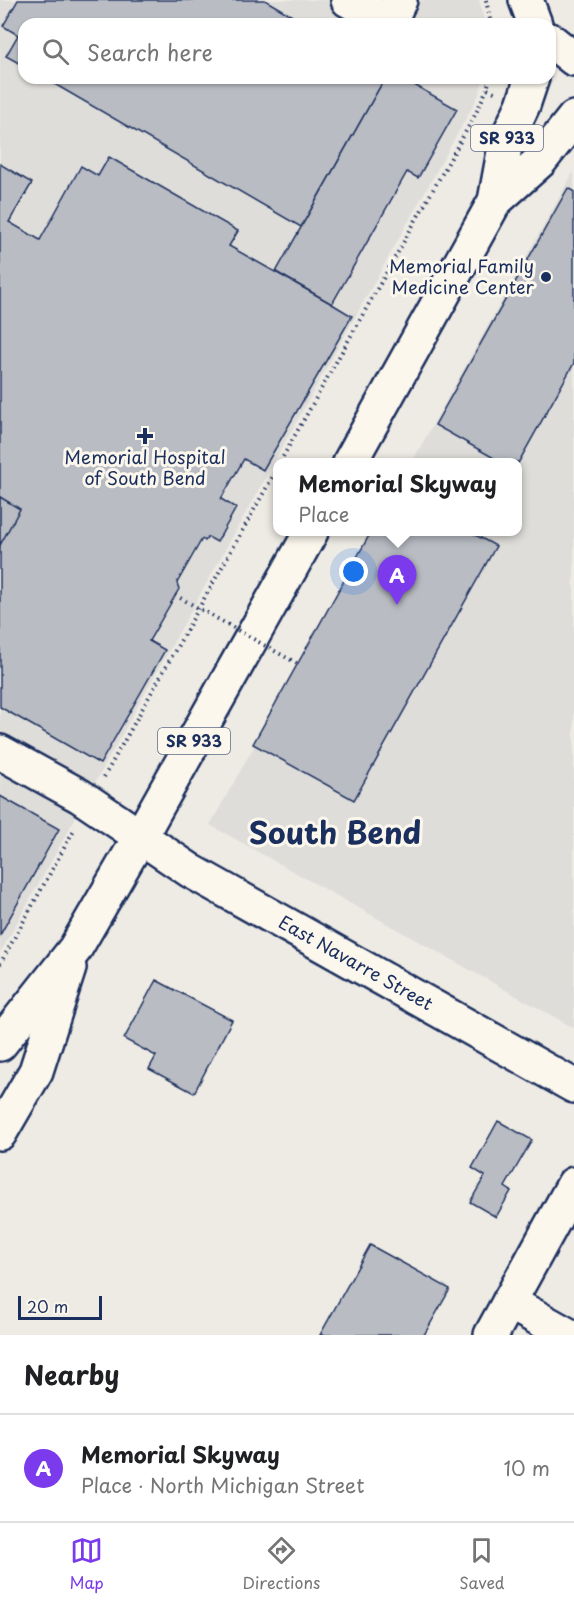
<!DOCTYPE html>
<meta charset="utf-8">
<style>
body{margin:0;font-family:"Playpen Sans",sans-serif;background:#f6f6f6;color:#202124}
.scale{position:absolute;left:18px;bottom:15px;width:84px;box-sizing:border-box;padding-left:6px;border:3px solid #1b2f5e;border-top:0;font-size:16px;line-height:21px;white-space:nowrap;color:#1b2f5e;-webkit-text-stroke:4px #fbf7ec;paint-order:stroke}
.you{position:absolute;left:354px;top:572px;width:21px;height:21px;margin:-15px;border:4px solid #fff;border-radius:50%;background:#1a73e8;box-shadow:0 0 0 9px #1a73e833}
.badge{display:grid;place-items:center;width:39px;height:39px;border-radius:50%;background:#7c3aed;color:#fff;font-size:20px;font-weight:700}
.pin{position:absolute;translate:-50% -50px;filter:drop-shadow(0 2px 3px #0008)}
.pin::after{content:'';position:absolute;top:32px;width:21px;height:18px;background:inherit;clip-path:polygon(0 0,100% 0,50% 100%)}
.popup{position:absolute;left:273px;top:458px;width:249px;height:78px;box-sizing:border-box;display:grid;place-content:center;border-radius:12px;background:#fff;filter:drop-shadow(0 2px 4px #0005);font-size:20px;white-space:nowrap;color:#757577}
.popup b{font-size:22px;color:#202124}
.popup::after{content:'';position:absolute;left:50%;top:100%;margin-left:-12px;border:12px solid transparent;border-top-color:#fff}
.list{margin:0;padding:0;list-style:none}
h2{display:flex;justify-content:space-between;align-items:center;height:78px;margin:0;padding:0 24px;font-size:26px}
h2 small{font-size:20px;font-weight:400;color:#757577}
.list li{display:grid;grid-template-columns:39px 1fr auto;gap:18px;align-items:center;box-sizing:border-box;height:108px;padding:0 24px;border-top:2px solid #e0e0e0}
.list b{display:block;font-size:22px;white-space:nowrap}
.list p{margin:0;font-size:20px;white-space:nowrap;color:#757577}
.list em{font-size:20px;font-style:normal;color:#757577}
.icon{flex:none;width:33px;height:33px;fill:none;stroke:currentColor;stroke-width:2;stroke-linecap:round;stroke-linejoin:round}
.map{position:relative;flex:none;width:574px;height:1335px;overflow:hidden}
.search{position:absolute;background:#fff;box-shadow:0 2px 4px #0004;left:18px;right:18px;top:18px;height:66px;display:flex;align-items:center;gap:15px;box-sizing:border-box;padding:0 21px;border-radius:18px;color:#757577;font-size:22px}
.sheet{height:186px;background:#fff}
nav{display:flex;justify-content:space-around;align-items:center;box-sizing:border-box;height:84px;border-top:2px solid #e0e0e0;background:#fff;font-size:16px;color:#757577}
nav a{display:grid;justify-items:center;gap:3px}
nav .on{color:#7c3aed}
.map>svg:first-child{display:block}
.built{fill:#deddda}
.building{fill:#b9bcc3;stroke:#1b2f5e;stroke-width:1.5}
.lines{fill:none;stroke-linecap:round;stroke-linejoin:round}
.minor-casing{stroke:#1b2f5e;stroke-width:38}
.major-casing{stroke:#1b2f5e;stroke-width:38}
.path{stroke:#1b2f5e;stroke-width:4;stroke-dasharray:1.5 4.5;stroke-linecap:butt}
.minor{stroke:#fbf7ec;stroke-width:33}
.major{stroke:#fbf7ec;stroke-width:33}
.path-bridge{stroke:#1b2f5e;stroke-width:4;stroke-dasharray:1.5 4.5;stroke-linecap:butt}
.poi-dot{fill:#1b2f5e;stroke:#fbf7ec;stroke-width:2}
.labels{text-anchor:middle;stroke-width:6;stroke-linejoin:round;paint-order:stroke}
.shield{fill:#fbf7ec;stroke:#5e6b89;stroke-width:1.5}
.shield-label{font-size:16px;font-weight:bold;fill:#1b2f5e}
.poi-label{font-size:18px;fill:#1b2f5e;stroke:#fbf7ec;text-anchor:end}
.street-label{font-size:18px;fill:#1b2f5e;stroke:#fbf7ec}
.town-label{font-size:30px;font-weight:bold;fill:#1b2f5e;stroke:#fbf7ec}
</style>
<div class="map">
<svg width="574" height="1335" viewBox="0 0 574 1335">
<rect width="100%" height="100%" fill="#eeebe4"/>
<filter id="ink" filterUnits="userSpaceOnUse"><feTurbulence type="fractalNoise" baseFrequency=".0167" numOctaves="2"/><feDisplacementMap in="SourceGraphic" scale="12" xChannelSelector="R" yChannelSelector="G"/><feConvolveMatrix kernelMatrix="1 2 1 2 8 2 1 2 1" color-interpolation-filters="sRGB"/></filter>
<g filter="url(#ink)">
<g class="built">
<path d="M 0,0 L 479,0 L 485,24 L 24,24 L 24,78 L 484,78 L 479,94 L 474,104 L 0,953 Z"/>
<path d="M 574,171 L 574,1028 L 210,825 L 374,532 L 517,532 L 517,462 L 412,462 Z"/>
</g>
<g class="building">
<path d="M 18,0 L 265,0 L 306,24 L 24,24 L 24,66 L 6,56 L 18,35 L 3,26 Z"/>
<path d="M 44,78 L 385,78 L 301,227 Z"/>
<path d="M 385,78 L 402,78 L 457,109 L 418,178 L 407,172 L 332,304 L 276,272 Z"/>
<path d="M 109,157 L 238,231 L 229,246 L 332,304 L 352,316 L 263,470 L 244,459 L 221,499 L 236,508 L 217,542 L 208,537 L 205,541 L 202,539 L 177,583 L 179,589 L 149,641 L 165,650 L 100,764 L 0,707 L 0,164 L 32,183 L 9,222 L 40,240 L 81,166 L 98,176 Z"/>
<path d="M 568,188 L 574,191 L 574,363 L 517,465 L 517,462 L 501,462 L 435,425 Z"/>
<path d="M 0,497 L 20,509 L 0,545 Z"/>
<path d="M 371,532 L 470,532 L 496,546 L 354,800 L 253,744 Z"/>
<path d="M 0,796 L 59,829 L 0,935 Z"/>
<path d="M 156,980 L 232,1020 L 194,1093 L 149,1069 L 156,1056 L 124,1039 Z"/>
<path d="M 498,1121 L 532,1140 L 505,1187 L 511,1191 L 496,1217 L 470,1202 L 485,1176 L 472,1168 Z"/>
<path d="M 370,1245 L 450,1289 L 424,1335 L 320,1335 Z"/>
</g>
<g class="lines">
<g class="minor-casing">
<g id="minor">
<path d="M 348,0 L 387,21 L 392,17 L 400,0"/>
<path id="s1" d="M 0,752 L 80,796 L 191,871 L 574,1086"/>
<path d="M 509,1302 L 568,1335"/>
<path d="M 491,1335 L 574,1184"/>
</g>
</g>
<g class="major-casing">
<g id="major">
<path d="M 526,0 L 535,24"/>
<path d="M 550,40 L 574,59"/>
<path d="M 495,201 L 540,161 L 574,118"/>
<path d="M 350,462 L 495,201 L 506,141 L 523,105 L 532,78"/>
<path d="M 0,1044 L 75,949 L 140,837 L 311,532"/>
<path d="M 0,1133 L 36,1071 L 69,968"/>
</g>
</g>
<g class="path">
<path d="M 486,0 L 491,24"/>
<path d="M 490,78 L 487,89 L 497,93"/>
<path d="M 280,462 L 475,115 L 487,89"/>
<path d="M 104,777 L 277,469"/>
<path d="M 0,964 L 75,828"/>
</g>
<use href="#minor" class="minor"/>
<use href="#major" class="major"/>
<path class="path-bridge" d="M 175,595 L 298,664"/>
</g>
</g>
<g class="poi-dot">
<circle cx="546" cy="277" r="6"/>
<path d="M142 427h6v6h6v6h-6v6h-6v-6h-6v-6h6z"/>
</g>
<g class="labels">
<g class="shield">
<rect x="471" y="125" width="72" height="26" rx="4.5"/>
<rect x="158" y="728" width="72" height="26" rx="4.5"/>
</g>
<g class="shield-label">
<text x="507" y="144">SR 933</text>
<text x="194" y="747">SR 933</text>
</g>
<g class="poi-label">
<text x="534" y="273">Memorial Family<tspan x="534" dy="21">Medicine Center</tspan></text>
<text x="145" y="464" text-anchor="middle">Memorial Hospital<tspan x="145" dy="21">of South Bend</tspan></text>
</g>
<g class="street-label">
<text dy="6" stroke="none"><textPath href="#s1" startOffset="414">East Navarre Street</textPath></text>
</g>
<g class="town-label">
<text x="335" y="844">South Bend</text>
</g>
</g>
</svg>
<div class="scale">20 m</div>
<div class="you"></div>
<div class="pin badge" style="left:397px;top:605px">A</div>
<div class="popup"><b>Memorial Skyway</b>Place</div>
<div class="search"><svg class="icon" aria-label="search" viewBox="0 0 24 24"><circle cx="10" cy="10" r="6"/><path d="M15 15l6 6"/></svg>Search here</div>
</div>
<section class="sheet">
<h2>Nearby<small></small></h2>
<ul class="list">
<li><span class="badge">A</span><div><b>Memorial Skyway</b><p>Place · North Michigan Street</p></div><em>10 m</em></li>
</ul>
</section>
<nav>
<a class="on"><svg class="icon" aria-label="map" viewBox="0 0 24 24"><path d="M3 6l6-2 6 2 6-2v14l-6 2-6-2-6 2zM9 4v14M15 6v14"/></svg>Map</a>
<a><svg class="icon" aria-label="directions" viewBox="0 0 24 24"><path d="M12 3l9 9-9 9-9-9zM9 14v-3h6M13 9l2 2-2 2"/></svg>Directions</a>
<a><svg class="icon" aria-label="saved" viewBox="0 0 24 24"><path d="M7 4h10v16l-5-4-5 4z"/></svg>Saved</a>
</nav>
